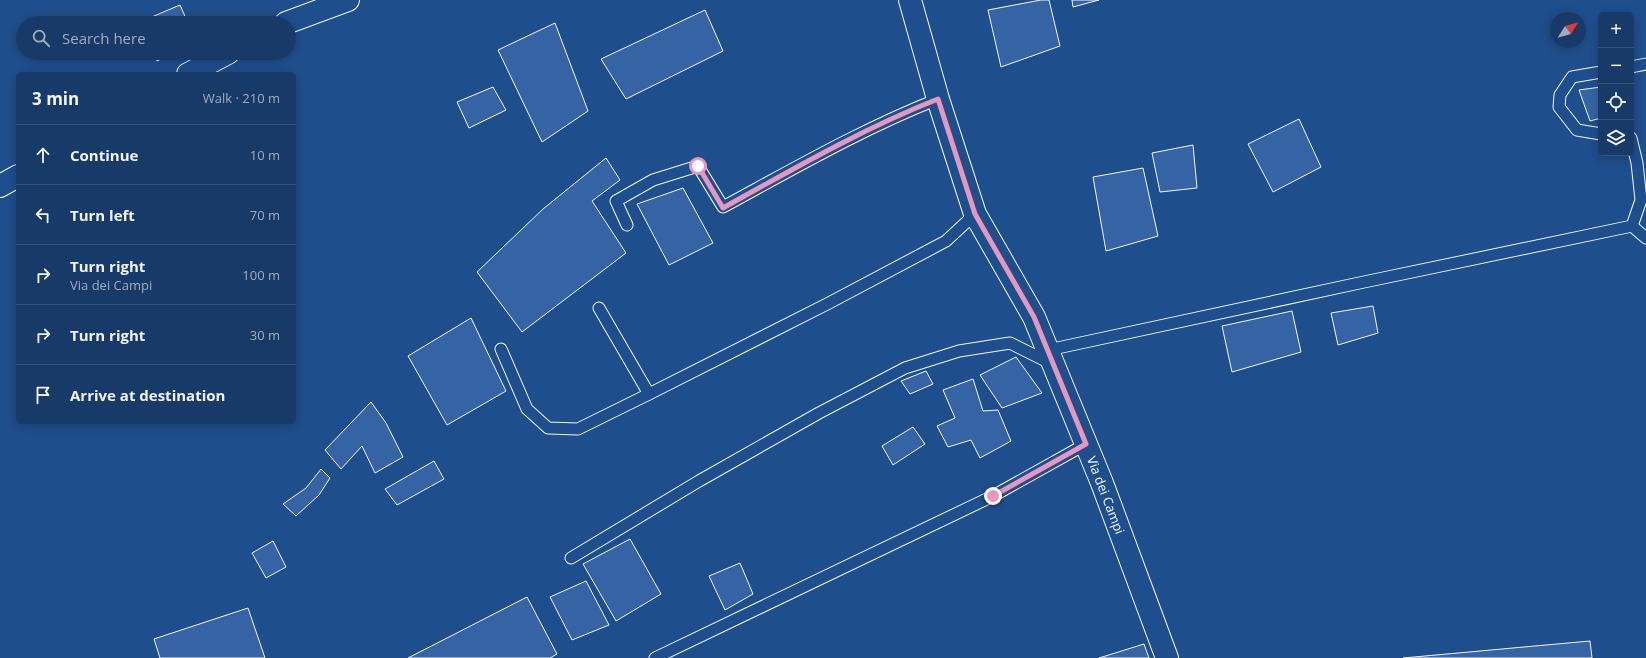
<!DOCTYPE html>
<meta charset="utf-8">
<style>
body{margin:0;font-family:"Open Sans",sans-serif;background:#20416f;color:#f1f3f6}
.controls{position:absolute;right:12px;top:12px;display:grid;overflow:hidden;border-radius:6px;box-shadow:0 2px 10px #0003}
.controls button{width:36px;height:36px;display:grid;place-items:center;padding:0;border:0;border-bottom:1px solid #36547d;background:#173a69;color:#f1f3f6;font:20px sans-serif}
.compass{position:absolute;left:1550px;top:12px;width:36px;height:36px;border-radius:50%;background:#173a69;box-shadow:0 2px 10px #0003;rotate:53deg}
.stop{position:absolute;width:12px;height:12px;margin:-9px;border:3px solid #e797bd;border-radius:50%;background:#fff}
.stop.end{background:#e797bd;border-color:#fff;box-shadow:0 1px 4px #0008}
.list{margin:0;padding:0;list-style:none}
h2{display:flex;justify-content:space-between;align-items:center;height:52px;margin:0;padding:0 16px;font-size:17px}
h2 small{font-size:13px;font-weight:400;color:#9eadc0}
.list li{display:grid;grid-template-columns:26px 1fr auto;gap:12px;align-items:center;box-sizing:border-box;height:60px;padding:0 16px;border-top:1px solid #36547d}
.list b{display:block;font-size:15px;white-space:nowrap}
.list p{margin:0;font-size:13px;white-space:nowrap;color:#9eadc0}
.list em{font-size:13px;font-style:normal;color:#9eadc0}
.icon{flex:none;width:22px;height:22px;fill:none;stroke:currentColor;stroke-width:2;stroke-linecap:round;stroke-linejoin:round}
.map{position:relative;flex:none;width:1646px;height:658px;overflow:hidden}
.search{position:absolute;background:#173a69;box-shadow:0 2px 10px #0003;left:16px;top:16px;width:280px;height:44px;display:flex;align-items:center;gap:10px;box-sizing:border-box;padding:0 14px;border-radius:22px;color:#9eadc0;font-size:15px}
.panel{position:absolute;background:#173a69;box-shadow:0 2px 10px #0003;left:16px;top:72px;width:280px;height:352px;border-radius:6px}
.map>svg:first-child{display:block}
.building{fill:#3563a3;stroke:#f2f6ff}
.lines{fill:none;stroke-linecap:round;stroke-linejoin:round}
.lane-casing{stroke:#f2f6ff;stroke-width:13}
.street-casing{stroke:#f2f6ff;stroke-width:24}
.lane{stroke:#1f4e8c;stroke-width:11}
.street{stroke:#1f4e8c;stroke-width:22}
.route{stroke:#e797bd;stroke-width:5}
.labels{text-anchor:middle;stroke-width:3;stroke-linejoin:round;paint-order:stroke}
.street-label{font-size:13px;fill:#f2f6ff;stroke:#1f4e8c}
</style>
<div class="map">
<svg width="1646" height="658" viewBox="0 0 1646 658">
<rect width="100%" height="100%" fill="#1f4e8c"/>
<g class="building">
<path d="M 1041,0 L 1049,0 L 1060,46 L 1001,67 L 988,10 Z"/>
<path d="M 1072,0 L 1099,0 L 1073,7 Z"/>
<path d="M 180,5 L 188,23 L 140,22 Z"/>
<path d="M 705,10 L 723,51 L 626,99 L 601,59 Z"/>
<path d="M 555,23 L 588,111 L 542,142 L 498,50 Z"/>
<path d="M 153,53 L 174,53 L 157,61 Z"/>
<path d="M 493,87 L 506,110 L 469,128 L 457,102 Z"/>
<path d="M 1601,87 L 1601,118 L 1590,121 L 1579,90 Z"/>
<path d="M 1299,119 L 1321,167 L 1273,192 L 1248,144 Z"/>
<path d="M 1193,145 L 1197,188 L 1160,192 L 1152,153 Z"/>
<path d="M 606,158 L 620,180 L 592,201 L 626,253 L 522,332 L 477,272 L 543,209 Z"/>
<path d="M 1143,168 L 1158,236 L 1106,251 L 1093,177 Z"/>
<path d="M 683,188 L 713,243 L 669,265 L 637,204 Z"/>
<path d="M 1373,306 L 1378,333 L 1338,345 L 1331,313 Z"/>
<path d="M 1292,311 L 1301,352 L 1232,372 L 1222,326 Z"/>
<path d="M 471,318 L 506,391 L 447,425 L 408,356 Z"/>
<path d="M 1016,357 L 1042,393 L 1002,408 L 980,375 Z"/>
<path d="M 926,371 L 933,384 L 910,394 L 901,381 Z"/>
<path d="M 973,379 L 983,411 L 998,410 L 1011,441 L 980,458 L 971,440 L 948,447 L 937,426 L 955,418 L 943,390 Z"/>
<path d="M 371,402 L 386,423 L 403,457 L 375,473 L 362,446 L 341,469 L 325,450 Z"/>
<path d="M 913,427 L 925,444 L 893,465 L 882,446 Z"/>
<path d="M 434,461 L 444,479 L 397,505 L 385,489 Z"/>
<path d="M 321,469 L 330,478 L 319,495 L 296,516 L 283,504 L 306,488 Z"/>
<path d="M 630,539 L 661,594 L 616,621 L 583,564 Z"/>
<path d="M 273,541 L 286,567 L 266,578 L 252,553 Z"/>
<path d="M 740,563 L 753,594 L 725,610 L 709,576 Z"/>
<path d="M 586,581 L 609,625 L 572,640 L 550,597 Z"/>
<path d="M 527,597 L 557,654 L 550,658 L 408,658 Z"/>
<path d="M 248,608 L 265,658 L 160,658 L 154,639 Z"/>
<path d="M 1590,641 L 1592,658 L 1403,658 Z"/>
<path d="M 1144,644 L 1149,658 L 1099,658 Z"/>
</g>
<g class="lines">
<g class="lane-casing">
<g id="lane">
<path d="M 1631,67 L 1646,64"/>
<path d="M 1601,72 L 1572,77 L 1560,95 L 1559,107 L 1577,130 L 1601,134"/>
<path d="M 627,225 L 616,201 L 653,180 L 698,166 L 723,207 C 793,169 864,128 938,99"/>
<path d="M 1632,226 L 1646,238"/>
<path d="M 599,308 L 649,394 L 829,303 L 946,241 L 975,214"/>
<path d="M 501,349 L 527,409 L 548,428 L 578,429 L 649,394"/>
<path d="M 1048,350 L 1364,282 L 1632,226 L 1641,200 L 1637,163 L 1631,138"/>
<path d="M 571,558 L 699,481 L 819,413 L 905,368 L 959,351 L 1010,343 L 1052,364"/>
<path d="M 655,658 L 993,496 L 1086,444"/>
</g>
</g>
<g class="street-casing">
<g id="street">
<path d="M 910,0 L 938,99 L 975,214 L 1034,317 L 1102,483 L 1167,658"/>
<path d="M 286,23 L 348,0"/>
<path d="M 188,74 L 228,53"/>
<path d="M 0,186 L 18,176"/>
</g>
</g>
<use href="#lane" class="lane"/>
<use href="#street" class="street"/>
</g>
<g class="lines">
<path class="route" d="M 698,166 L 723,208 C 793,169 864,128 938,99 L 975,214 L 1034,317 L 1086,444 L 993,496"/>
</g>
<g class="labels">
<g class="street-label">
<text transform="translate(1106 495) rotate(69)" y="5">Via dei Campi</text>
</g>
</g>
</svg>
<div class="controls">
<button>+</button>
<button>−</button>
<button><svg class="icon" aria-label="locate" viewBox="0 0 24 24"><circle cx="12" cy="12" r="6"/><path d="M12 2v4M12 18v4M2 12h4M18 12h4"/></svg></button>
<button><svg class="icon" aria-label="layers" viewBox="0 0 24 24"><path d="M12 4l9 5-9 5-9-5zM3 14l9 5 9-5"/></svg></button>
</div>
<svg class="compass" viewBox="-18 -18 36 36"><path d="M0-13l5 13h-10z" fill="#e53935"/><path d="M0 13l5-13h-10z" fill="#9eadc0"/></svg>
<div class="stop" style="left:698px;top:166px"></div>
<div class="stop end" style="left:993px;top:496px"></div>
<div class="search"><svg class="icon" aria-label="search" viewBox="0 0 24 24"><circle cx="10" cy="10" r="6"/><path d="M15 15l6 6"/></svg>Search here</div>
<section class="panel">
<h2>3 min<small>Walk · 210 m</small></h2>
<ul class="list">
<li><svg class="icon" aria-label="ahead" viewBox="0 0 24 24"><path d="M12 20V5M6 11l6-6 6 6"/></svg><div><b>Continue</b></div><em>10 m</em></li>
<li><svg class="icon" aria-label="left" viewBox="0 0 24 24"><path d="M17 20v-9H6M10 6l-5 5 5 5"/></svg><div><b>Turn left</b></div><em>70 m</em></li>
<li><svg class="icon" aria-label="right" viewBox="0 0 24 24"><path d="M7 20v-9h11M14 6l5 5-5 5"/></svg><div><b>Turn right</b><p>Via dei Campi</p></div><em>100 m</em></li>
<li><svg class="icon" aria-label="right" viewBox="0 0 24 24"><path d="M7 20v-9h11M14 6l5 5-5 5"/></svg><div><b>Turn right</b></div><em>30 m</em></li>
<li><svg class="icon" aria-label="arrive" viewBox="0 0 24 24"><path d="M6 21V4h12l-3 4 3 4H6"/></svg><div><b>Arrive at destination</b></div></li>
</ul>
</section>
</div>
